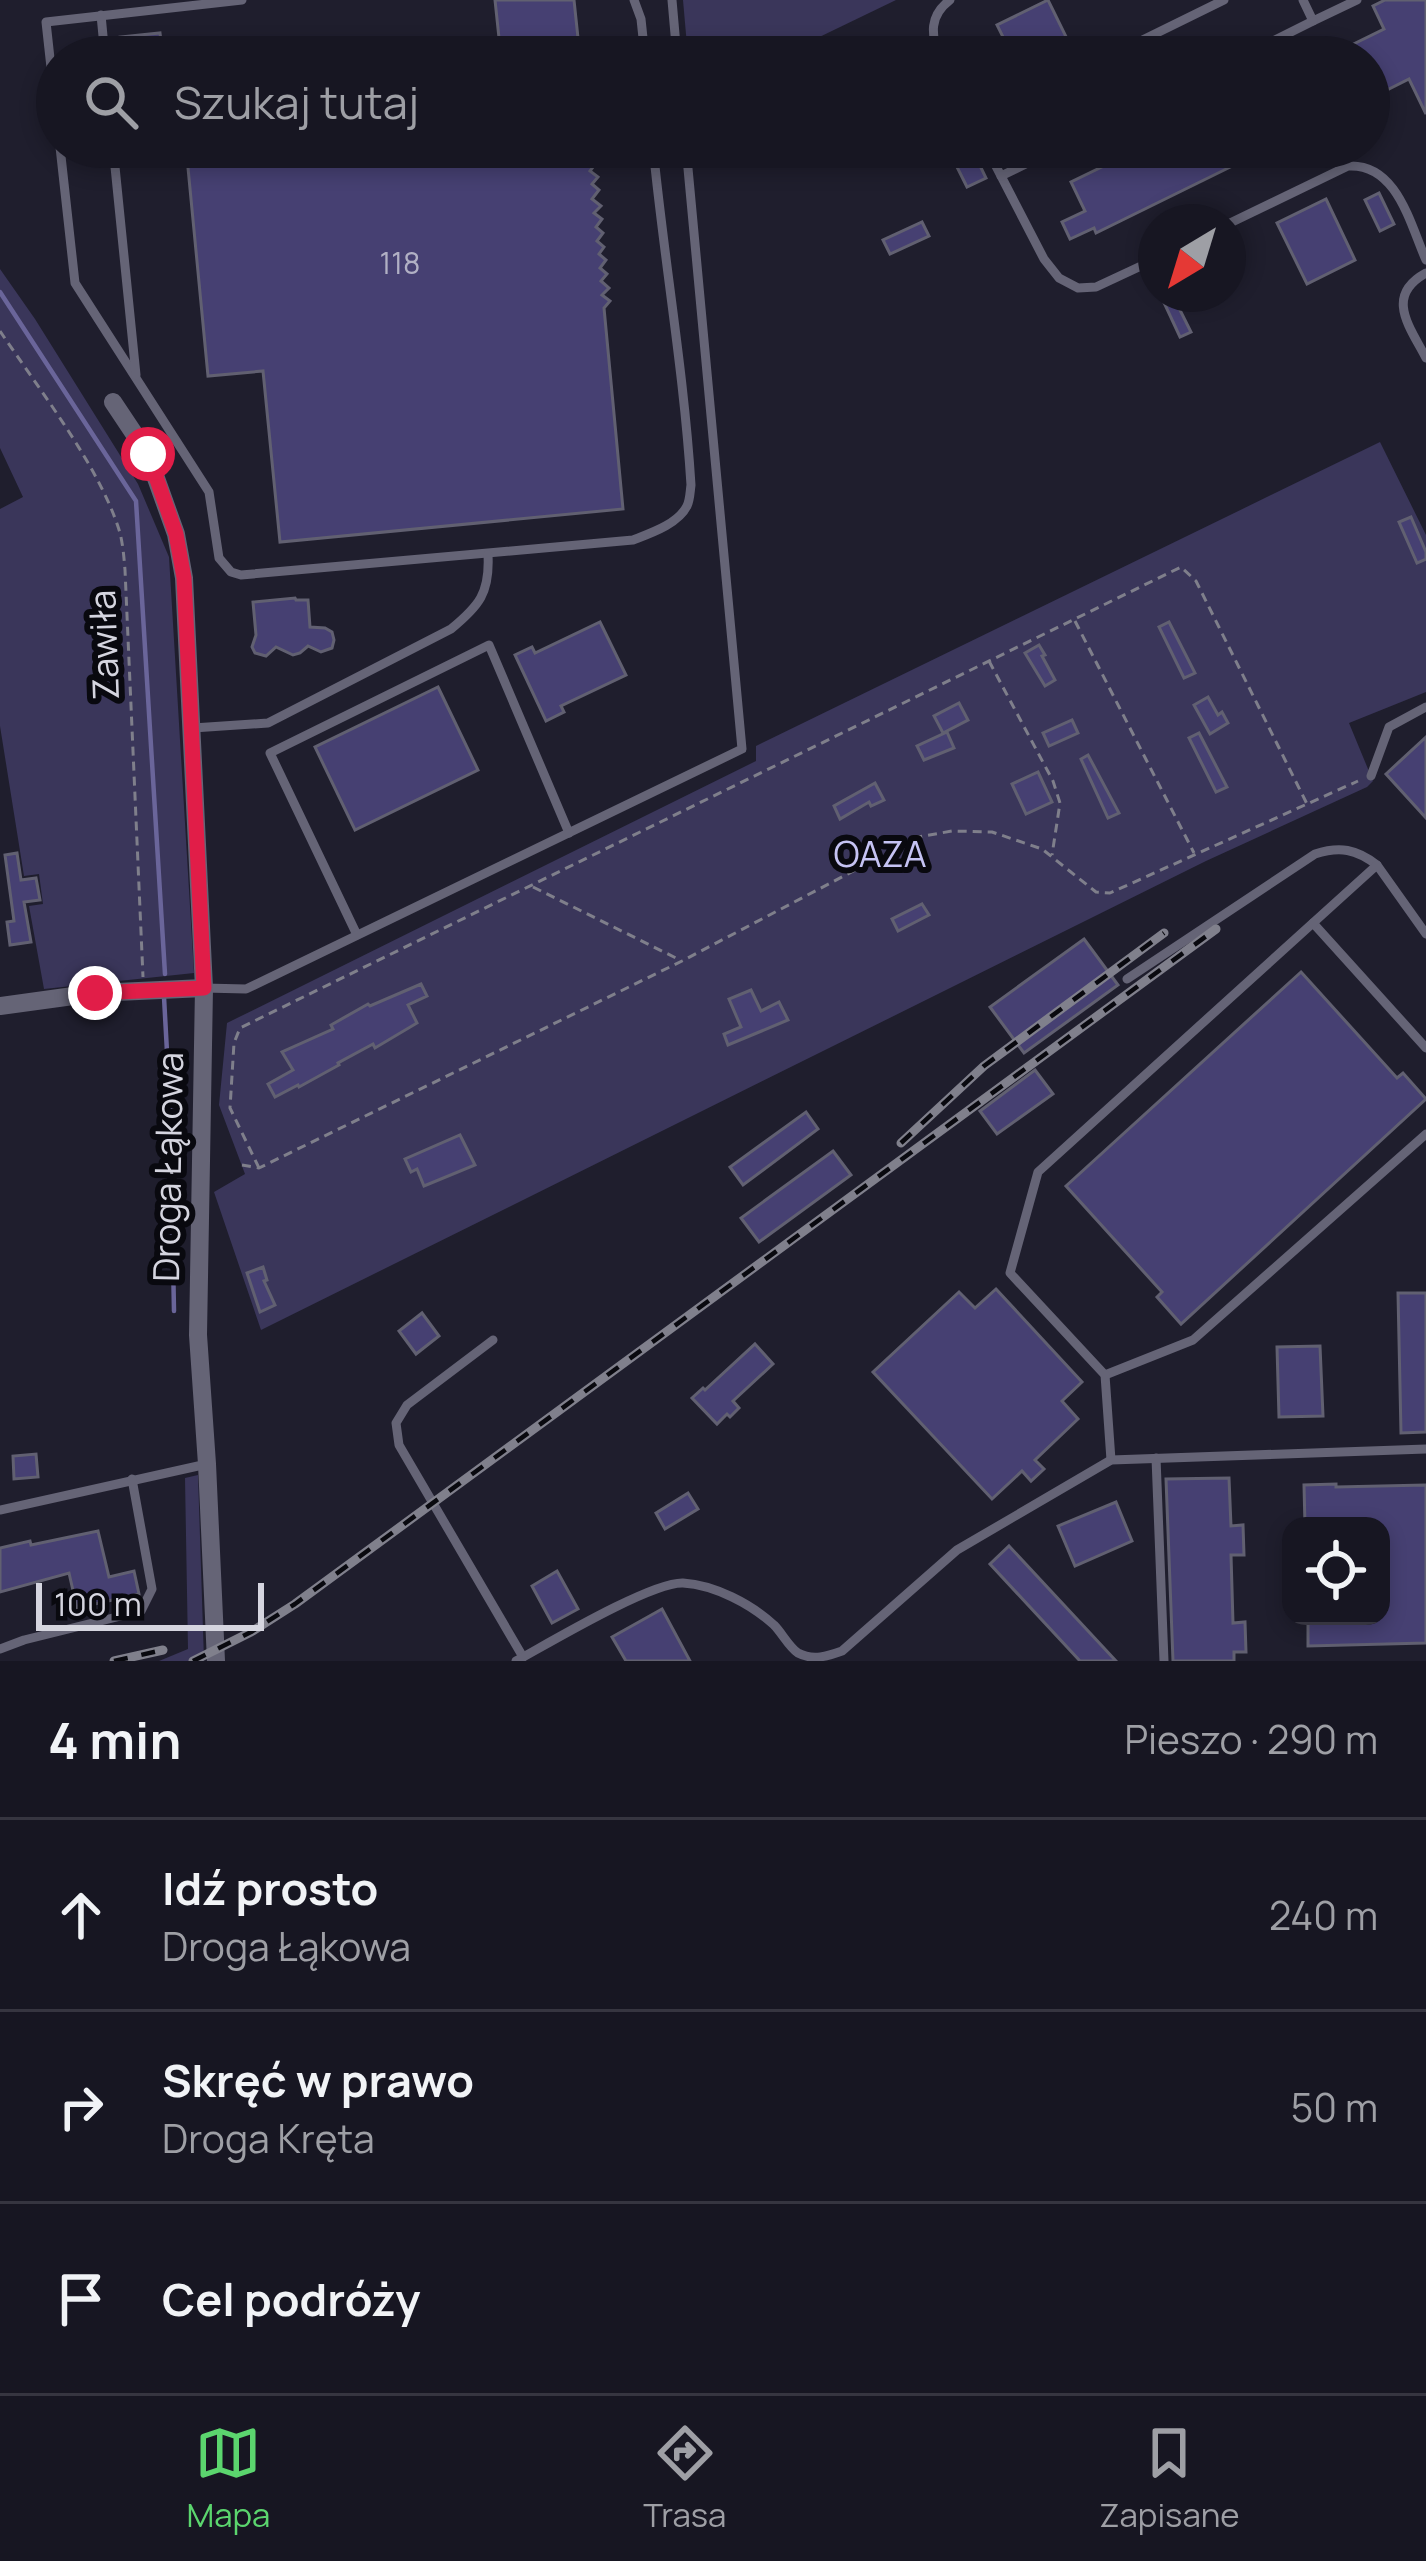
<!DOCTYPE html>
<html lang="pl">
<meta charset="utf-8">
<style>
body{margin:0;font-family:Manrope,sans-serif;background:#24232f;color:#f1f3f6}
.controls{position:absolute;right:36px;bottom:36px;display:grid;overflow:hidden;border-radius:24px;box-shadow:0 6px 18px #0003}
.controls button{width:108px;height:108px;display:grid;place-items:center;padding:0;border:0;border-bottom:3px solid #363540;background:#171622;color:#f1f3f6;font:60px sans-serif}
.compass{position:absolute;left:1138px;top:204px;width:108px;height:108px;border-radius:50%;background:#171622;box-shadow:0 6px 18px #0003;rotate:218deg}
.scale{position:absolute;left:36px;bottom:30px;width:228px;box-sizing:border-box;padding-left:12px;border:6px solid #d5d5df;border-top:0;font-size:33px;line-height:42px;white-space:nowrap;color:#d5d5df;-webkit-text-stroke:9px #09090f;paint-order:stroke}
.stop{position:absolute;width:36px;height:36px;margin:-27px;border:9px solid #e11d48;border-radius:50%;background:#fff}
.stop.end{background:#e11d48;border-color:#fff;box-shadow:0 3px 12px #0008}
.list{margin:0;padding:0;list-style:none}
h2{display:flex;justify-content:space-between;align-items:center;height:156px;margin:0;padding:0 48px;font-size:51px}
h2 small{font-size:39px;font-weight:400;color:#9e9fa5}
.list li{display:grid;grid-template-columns:78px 1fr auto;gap:36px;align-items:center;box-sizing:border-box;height:192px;padding:0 48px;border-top:3px solid #363540}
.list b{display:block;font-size:45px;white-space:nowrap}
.list p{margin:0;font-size:39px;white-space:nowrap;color:#9e9fa5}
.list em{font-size:39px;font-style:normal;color:#9e9fa5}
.icon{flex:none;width:66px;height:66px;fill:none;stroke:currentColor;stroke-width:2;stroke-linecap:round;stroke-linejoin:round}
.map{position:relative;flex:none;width:1426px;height:1661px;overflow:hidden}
.search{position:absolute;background:#171622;box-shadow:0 6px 18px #0003;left:36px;right:36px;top:36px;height:132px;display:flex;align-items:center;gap:30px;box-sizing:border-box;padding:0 42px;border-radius:66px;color:#9e9fa5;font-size:45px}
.sheet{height:732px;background:#171622}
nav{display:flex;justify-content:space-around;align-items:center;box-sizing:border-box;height:168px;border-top:3px solid #363540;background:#171622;font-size:33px;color:#9e9fa5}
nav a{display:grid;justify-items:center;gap:6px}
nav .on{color:#5bd56e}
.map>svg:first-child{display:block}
.green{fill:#3a365a}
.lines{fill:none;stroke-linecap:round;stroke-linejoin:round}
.stream{stroke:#6a659a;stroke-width:4.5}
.building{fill:#464072;stroke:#616071;stroke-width:3}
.path{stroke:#7f7f8b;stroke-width:3;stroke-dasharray:9 6;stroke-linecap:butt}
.lane{stroke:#656476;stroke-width:9}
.street{stroke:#656476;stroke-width:18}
.rail-casing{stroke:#80808c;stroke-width:9}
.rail{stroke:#09090f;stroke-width:4.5;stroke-dasharray:14;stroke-linecap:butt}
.route{stroke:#e11d48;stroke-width:15}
.labels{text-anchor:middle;stroke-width:12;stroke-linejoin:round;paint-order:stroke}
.number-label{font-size:30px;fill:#b1b0c4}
.street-label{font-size:36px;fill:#d5d5df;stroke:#09090f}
.park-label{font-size:36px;fill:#c5c3f3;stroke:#09090f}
</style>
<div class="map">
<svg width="1426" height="1661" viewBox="0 0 1426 1661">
<rect width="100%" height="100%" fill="#1f1e2d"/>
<g class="green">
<path d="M 683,0 L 896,0 L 778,57 L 688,57 Z"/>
<path d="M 0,269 L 35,319 L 138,484 L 169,557 L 194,973 L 44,989 L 29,906 L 43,904 L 39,874 L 24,876 L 0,726 L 0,509 L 23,497 L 0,448 Z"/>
<path d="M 1380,442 L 1426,535 L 1426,692 L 1349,723 L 1373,781 L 1367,787 L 1206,861 L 261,1330 L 214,1192 L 245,1174 L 219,1105 L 227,1023 L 756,761 L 756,746 Z"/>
<path d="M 198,1475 L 204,1661 L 159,1661 L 188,1649 L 185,1478 Z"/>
</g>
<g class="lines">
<g class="stream">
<path d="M 0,292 L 136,501 L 165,974"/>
<path d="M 164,997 L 170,1107 L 174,1311"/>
</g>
</g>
<g class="building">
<path d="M 495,0 L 574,0 L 580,57 L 501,57 Z"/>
<path d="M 1048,0 L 1076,57 L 1013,57 L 997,25 Z"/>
<path d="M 1385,0 L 1426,0 L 1426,114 L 1409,79 L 1369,99 L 1369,57 L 1327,57 L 1384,29 L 1373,6 Z"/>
<path d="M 160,33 L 163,57 L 122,57 L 120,37 Z"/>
<path d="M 186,147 L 597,147 L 589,157 L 596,163 L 590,171 L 598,177 L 592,184 L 599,190 L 592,199 L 601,206 L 594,213 L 602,219 L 596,227 L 603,233 L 597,241 L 604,247 L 599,254 L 606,260 L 600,268 L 607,274 L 601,281 L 609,288 L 602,295 L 610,301 L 604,308 L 623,509 L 280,542 L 263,371 L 208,376 Z"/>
<path d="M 947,147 L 971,147 L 986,178 L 967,187 Z"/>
<path d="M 1143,147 L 1271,147 L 1096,233 L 1094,228 L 1070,239 L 1062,222 L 1085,211 L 1071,182 Z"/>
<path d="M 1379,193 L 1394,224 L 1380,231 L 1365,200 Z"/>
<path d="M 1326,199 L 1355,260 L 1307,284 L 1277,223 Z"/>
<path d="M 922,222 L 929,236 L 890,254 L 883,240 Z"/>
<path d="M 1160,294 L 1172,294 L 1191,332 L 1180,337 Z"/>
<path d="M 1411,517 L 1426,552 L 1426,559 L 1417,563 L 1399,522 Z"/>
<path d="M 295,598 L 296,600 L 308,600 L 310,627 L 325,628 L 332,632 L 334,640 L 332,648 L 321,652 L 308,646 L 300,653 L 293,655 L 276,647 L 266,656 L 255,653 L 252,647 L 256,635 L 253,602 Z"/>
<path d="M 600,622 L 626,675 L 561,706 L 564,712 L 546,721 L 515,655 L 532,647 L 535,653 Z"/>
<path d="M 1169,622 L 1195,673 L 1184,678 L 1159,627 Z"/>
<path d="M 1039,645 L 1045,655 L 1042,656 L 1055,680 L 1045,686 L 1025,653 Z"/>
<path d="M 438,687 L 478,770 L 355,830 L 315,747 Z"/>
<path d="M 1208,697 L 1218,715 L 1222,712 L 1228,723 L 1210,734 L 1194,705 Z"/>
<path d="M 959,703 L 968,720 L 943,733 L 934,716 Z"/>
<path d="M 1072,720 L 1078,733 L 1049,746 L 1043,733 Z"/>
<path d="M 947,732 L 954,748 L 924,760 L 917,746 Z"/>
<path d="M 1199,733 L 1227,787 L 1216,792 L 1189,738 Z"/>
<path d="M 1426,737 L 1426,818 L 1386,774 Z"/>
<path d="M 1088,755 L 1119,813 L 1108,818 L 1081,759 Z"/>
<path d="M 1038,772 L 1052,802 L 1026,814 L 1012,784 Z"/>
<path d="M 875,783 L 884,800 L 871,806 L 869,802 L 840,819 L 834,806 Z"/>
<path d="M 17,853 L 21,880 L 36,878 L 40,900 L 24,902 L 31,942 L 10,945 L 7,922 L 14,921 L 5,855 Z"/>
<path d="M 922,904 L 929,915 L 898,931 L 892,919 Z"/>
<path d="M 1084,939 L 1118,985 L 1024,1053 L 990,1007 Z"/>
<path d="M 1301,972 L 1397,1078 L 1403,1073 L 1426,1099 L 1181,1324 L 1157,1297 L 1162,1292 L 1066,1186 Z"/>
<path d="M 421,984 L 427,996 L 408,1005 L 417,1023 L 375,1048 L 373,1044 L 338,1063 L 339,1065 L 299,1087 L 298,1085 L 275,1097 L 268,1084 L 293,1070 L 282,1052 L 333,1029 L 331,1025 L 368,1004 L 370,1006 Z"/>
<path d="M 751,990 L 761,1011 L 779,1002 L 788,1020 L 728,1045 L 724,1034 L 741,1027 L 729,999 Z"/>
<path d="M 1035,1070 L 1053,1094 L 997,1134 L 980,1111 Z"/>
<path d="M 806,1112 L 818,1129 L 743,1185 L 730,1167 Z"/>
<path d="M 460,1135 L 475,1165 L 424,1186 L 417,1169 L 411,1172 L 405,1159 Z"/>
<path d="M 833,1151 L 851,1175 L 759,1242 L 741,1218 Z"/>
<path d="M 263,1267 L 267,1280 L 264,1281 L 275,1305 L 260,1312 L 247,1273 Z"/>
<path d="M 996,1289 L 1082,1382 L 1062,1401 L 1078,1419 L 1035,1460 L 1044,1469 L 1031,1481 L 1022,1471 L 992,1499 L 873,1372 L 959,1292 L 975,1308 Z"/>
<path d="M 1398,1293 L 1426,1293 L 1426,1432 L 1401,1433 Z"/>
<path d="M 422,1313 L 439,1336 L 416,1354 L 399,1331 Z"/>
<path d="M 755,1344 L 773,1364 L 733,1401 L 739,1408 L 730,1417 L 727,1414 L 717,1424 L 692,1398 L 703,1388 L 705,1390 Z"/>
<path d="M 1320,1346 L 1323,1416 L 1279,1417 L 1277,1347 Z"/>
<path d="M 36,1454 L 38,1477 L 14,1479 L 13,1456 Z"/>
<path d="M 1229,1478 L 1231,1526 L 1243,1525 L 1244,1555 L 1231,1555 L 1233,1623 L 1245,1622 L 1246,1652 L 1234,1652 L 1234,1661 L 1173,1661 L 1166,1479 Z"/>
<path d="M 1336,1484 L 1336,1487 L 1426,1485 L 1426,1643 L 1308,1646 L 1308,1616 L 1381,1616 L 1381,1526 L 1305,1526 L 1304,1485 Z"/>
<path d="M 688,1493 L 698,1509 L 665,1529 L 656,1513 Z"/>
<path d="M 1116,1502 L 1132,1541 L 1075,1566 L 1058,1526 Z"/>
<path d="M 98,1531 L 109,1577 L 134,1571 L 139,1594 L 77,1608 L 69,1573 L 0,1592 L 0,1548 L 30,1541 L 31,1545 Z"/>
<path d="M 1009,1546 L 1116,1661 L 1080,1661 L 990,1564 Z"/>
<path d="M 557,1571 L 578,1609 L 552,1623 L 532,1586 Z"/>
<path d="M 662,1609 L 690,1661 L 626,1661 L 612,1637 Z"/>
</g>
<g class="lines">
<g class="path">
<path d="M 0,331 C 38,388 101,468 120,533 C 123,545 124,558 125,570 L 143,977"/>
<path d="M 1075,621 L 1194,853"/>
<path d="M 989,661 L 1053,781 L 1060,803 L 1052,855"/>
<path d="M 533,887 L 680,960"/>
<path d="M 242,1165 L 259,1168 L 682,961 L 918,837 L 952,831 L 992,832 L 1042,849 L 1096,892 L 1110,893 L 1358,781"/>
<path d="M 259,1168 L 230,1108 L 234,1043 L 240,1028 L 1181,567 L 1196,581 L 1307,804"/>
</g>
<g class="lane">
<path d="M 634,0 L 641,19 L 645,57"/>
<path d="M 672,0 L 677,57"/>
<path d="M 1303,0 L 1313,21 L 1357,0"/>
<path d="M 101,15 L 105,57"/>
<path d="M 939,57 C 931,34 929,16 950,0"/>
<path d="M 1108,57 L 1224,0"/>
<path d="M 1241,57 L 1313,21"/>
<path d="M 57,122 L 46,22 L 242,0"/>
<path d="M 60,147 L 75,283 L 209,492 L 219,558 L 231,572 L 241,575 L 633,540 C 651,533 678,524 687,506 C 690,500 690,492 691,485 C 684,372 664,260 653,147"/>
<path d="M 113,147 L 136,375"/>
<path d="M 986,147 L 1044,259 L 1059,278 L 1078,288 L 1096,287 L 1156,259"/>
<path d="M 1001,176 L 1060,147"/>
<path d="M 1228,224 L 1348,166 C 1397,163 1410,224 1426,260"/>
<path d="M 1426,273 C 1384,296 1410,327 1426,358"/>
<path d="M 193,728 L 268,723 L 451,629 C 479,606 490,593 488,555"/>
<path d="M 1371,776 L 1389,727 L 1426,707"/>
<path d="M 1313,923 L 1426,1048"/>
<path d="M 357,935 L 270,753 L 489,645 L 569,833"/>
<path d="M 1127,979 L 1315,854 C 1340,846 1356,849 1377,865"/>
<path d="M 204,988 L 246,989 L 742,749 L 686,147"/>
<path d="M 493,1340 L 407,1405 L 396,1423 L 399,1445 L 523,1657"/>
<path d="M 1105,1375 L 1193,1340 L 1426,1134"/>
<path d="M 1156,1458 L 1164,1661"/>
<path d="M 1111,1460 L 1105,1375 L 1010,1273 L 1038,1172 L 1377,865 L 1426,934"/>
<path d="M 0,1510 L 207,1464"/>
<path d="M 0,1649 L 24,1640 L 141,1611 L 152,1589 L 132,1479"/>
<path d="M 516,1661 C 549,1643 651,1582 683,1583 C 715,1585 751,1604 774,1625 C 782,1633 789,1647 798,1653 C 813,1661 828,1656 842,1651 L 957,1550 L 1111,1460 L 1426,1449"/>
</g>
<g class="street">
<path d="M 113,402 L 147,453 L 176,534 L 184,578 L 204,988 L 198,1335 L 207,1464 L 216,1661"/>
<path d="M 0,1006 L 95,993 L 204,988"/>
</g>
<g class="rail-casing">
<g id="rail">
<path d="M 901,1143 L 984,1066 L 1164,933"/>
<path d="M 114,1661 L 163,1650"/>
<path d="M 193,1661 L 251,1632 L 295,1604 L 1216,929"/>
</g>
</g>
<use href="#rail" class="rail"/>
</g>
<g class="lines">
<path class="route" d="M 95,993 L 204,988 L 184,578 L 176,534 L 148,454"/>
</g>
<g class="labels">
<g class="number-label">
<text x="400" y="274">118</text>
</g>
<g class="street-label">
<text transform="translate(104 645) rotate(-92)" y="13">Zawiła</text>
<text transform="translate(168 1167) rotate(-89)" y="13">Droga Łąkowa</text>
</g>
<g class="park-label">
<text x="880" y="867">OAZA</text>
</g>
</g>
</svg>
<div class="controls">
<button><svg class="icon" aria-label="locate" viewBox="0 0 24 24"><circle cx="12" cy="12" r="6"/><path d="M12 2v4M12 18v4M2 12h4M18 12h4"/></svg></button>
</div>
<svg class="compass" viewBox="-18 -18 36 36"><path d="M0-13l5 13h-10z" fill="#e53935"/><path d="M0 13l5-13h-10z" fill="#9e9fa5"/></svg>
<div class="scale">100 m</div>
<div class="stop" style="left:148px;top:454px"></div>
<div class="stop end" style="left:95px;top:993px"></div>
<div class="search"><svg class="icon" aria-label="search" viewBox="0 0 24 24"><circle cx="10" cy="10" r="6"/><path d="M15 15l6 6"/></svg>Szukaj tutaj</div>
</div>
<section class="sheet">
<h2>4 min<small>Pieszo · 290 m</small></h2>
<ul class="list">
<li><svg class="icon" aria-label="ahead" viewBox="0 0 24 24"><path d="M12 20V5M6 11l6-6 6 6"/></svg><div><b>Idź prosto</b><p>Droga Łąkowa</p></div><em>240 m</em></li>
<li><svg class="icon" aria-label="right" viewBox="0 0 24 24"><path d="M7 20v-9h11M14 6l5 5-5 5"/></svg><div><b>Skręć w prawo</b><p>Droga Kręta</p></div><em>50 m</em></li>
<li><svg class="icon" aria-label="arrive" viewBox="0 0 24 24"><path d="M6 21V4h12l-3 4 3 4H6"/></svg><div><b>Cel podróży</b></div></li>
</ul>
</section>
<nav>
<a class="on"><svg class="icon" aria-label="map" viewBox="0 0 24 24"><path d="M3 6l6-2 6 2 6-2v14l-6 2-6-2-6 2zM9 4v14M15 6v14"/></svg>Mapa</a>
<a><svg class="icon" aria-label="directions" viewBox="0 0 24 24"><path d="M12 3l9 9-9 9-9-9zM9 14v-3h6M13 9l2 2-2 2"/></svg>Trasa</a>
<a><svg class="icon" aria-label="saved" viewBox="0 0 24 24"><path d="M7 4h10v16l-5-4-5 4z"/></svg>Zapisane</a>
</nav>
